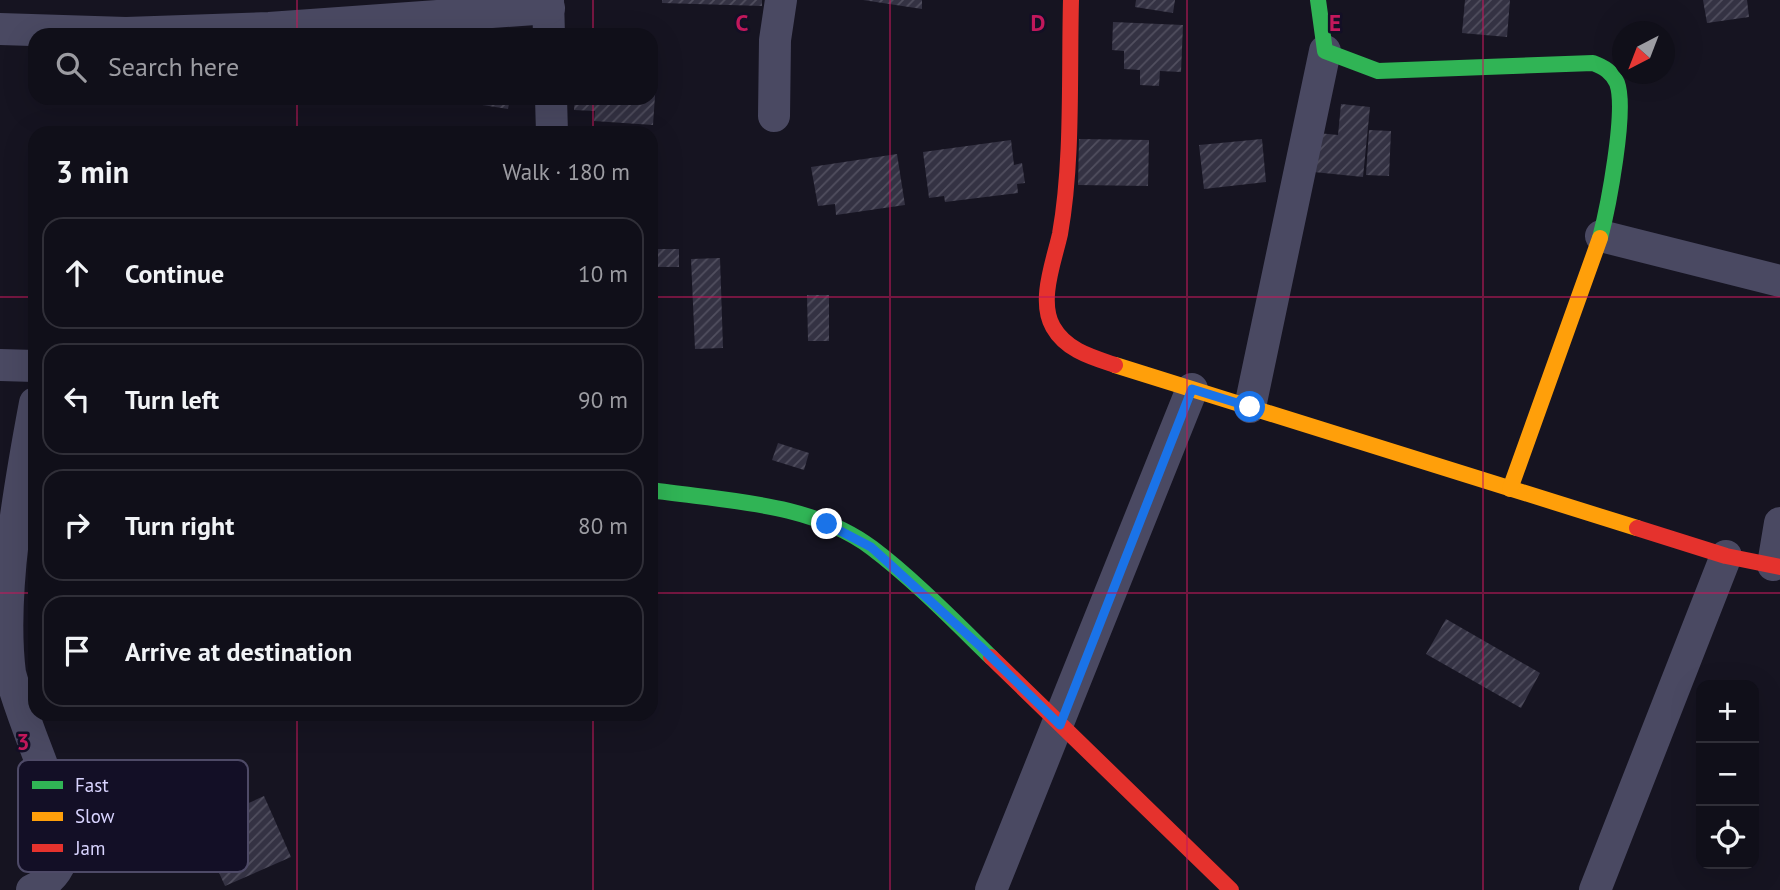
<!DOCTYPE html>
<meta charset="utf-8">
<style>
body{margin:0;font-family:"PT Sans",sans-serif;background:#191822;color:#f1f3f6}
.controls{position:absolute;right:21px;bottom:21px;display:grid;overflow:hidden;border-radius:14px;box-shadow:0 7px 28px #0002}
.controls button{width:63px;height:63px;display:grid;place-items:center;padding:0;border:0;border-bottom:2px solid #302f38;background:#100f19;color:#f1f3f6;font:35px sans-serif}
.compass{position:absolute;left:1612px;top:21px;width:63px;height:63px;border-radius:50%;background:#100f19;box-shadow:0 7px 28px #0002;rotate:222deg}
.stop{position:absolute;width:21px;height:21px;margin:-16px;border:5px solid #1a73e8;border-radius:50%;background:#fff}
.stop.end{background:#1a73e8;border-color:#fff;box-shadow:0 2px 7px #0008}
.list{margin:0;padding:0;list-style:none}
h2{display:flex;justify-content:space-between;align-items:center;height:91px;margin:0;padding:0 28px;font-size:30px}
h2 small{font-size:23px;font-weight:400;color:#9c9ca2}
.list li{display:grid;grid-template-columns:46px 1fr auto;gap:21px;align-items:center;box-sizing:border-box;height:112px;margin:0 14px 14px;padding:0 14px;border:2px solid #302f38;border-radius:21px}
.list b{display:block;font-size:26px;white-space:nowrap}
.list em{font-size:23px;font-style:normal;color:#9c9ca2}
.icon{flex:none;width:38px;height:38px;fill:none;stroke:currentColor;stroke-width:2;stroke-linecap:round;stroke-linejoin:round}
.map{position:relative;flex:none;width:1780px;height:890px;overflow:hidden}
.search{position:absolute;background:#100f19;box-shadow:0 7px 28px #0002;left:28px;top:28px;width:630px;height:77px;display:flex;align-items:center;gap:18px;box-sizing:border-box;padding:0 24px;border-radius:21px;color:#9c9ca2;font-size:26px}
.panel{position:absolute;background:#100f19;box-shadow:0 7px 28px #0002;left:28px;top:126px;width:630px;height:595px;border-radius:21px}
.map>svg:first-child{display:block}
.building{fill:url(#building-hatch)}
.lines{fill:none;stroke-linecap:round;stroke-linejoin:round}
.street{stroke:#4a4962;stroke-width:32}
.fast{stroke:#30b455;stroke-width:16}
.slow{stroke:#ff9f0a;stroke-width:16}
.jam{stroke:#e5322d;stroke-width:16}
.route{stroke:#1a73e8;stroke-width:9}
.grid{fill:none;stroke:#c2185b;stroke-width:2;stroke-opacity:0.55}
.key{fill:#130f26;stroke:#4e4a67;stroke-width:2}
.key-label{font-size:19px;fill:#d9d4ff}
.grid-label{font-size:23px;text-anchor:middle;font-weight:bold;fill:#c2185b;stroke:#130f26;stroke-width:5;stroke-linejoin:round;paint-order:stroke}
</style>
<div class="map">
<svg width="1780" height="890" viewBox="0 0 1780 890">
<defs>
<pattern id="building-hatch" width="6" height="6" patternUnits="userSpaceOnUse" patternTransform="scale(1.75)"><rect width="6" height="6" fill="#343243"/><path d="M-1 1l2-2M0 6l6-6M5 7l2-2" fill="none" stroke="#514f5f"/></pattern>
</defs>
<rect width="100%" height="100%" fill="#161421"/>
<g class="building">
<path d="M 662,0 L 762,0 L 762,6 L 662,3 Z"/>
<path d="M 863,0 L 922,0 L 922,9 Z"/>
<path d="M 1136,0 L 1175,0 L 1173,13 L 1135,7 Z"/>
<path d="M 1465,0 L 1510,0 L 1507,37 L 1462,33 Z"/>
<path d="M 1703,0 L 1747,0 L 1749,17 L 1707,23 Z"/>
<path d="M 1113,22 L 1183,25 L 1181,72 L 1160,71 L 1159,86 L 1140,85 L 1140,70 L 1124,69 L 1124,51 L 1112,50 Z"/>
<path d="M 651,81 L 656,81 L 653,125 L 594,121 L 595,111 L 574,110 L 575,98 L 651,98 Z"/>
<path d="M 438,98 L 510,98 L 508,109 Z"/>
<path d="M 1341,104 L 1370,107 L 1363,177 L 1314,172 L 1318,133 L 1338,135 Z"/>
<path d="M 1369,130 L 1391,131 L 1389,176 L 1366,175 Z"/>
<path d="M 1079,139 L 1149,140 L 1148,186 L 1078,185 Z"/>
<path d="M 1262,139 L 1266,182 L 1204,189 L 1199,145 Z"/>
<path d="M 1011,140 L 1014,165 L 1022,163 L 1025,183 L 1017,184 L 1018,193 L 945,202 L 944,196 L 929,198 L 923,152 Z"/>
<path d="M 897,154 L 905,205 L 836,215 L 835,204 L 818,206 L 811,167 Z"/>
<rect x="651" y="249" width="28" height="18"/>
<path d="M 720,258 L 723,348 L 695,349 L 691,259 Z"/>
<path d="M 807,295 L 829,295 L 829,341 L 808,341 Z"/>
<path d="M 778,443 L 809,453 L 804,470 L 772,460 Z"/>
<path d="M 1446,619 L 1540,673 L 1521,708 L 1426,654 Z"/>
<path d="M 264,796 L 291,857 L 225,886 L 198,826 Z"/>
</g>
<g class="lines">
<g class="street">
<path d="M 548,0 L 549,35"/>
<path d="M 0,29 L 126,33 L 269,28 L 549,8"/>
<path d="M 551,98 L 552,133"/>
<path d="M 774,116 L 775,40 L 781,0"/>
<path d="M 1601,236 L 1780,281"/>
<path d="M 0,365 L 35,366"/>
<path d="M 1250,407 L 1325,51"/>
<path d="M 1773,565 L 1780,523"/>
<path d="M 32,890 C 52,881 65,864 65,840 C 66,822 56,801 49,784 C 36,747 20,711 10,673 C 0,594 20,483 35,403"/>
<path d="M 991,890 L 1192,389"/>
<path d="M 1595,890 L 1726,556"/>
</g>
<g class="fast">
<path d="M 1318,0 L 1325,51 L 1378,71 L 1593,63 C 1604,67 1612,72 1617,83 C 1627,110 1608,208 1600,238"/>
<path d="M 651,490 C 724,501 811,502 872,548 C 912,578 955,622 991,657"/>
</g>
<g class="slow">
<path d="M 1115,365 L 1637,528"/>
<path d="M 1510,489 L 1600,238"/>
</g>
<g class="jam">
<path d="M 1071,0 C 1069,74 1073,161 1060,234 C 1054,261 1038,301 1053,327 C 1066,350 1091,357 1115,365"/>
<path d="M 1637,528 L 1726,556 L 1780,567"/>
<path d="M 991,657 L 1231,890"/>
</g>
</g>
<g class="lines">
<path class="route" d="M 827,524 L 871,547 L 981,647 L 1060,725 L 1192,389 L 1250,407"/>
</g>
<path class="grid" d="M 297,0 L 297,35M 593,0 L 593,35M 890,0 L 890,890M 1187,0 L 1187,890M 1483,0 L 1483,890M 297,98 L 297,133M 593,98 L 593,133M 0,297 L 35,297M 651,297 L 1780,297M 0,593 L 35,593M 651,593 L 1780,593M 297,714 L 297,890M 593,714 L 593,890"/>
<rect x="18" y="760" width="230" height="112" rx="10" class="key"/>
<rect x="32" y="781" width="31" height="8" fill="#30b455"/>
<rect x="32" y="812" width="31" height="9" fill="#ff9f0a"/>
<rect x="32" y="844" width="31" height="8" fill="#e5322d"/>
<g class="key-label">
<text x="75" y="792">Fast</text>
<text x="75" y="823">Slow</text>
<text x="75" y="855">Jam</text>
</g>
<g class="grid-label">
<text x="742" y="31">C</text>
<text x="1038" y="31">D</text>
<text x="1335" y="31">E</text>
<text x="23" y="750">3</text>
</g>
</svg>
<div class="controls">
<button>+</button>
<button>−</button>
<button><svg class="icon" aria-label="locate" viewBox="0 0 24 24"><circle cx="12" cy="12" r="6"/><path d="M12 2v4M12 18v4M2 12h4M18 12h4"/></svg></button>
</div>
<svg class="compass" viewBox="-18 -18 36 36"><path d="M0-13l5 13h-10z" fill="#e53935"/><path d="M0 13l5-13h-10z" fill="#9c9ca2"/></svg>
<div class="stop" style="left:1250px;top:407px"></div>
<div class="stop end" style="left:827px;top:524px"></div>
<div class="search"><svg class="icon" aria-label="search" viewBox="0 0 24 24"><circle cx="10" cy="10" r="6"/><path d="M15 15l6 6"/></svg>Search here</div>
<section class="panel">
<h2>3 min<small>Walk · 180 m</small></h2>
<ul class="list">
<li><svg class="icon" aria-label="ahead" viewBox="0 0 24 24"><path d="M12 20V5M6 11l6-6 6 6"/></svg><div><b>Continue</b></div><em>10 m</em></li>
<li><svg class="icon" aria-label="left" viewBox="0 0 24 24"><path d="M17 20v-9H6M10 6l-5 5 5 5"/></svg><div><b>Turn left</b></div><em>90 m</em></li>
<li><svg class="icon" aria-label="right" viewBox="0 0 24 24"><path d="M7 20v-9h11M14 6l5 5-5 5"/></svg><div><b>Turn right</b></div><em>80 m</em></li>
<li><svg class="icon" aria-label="arrive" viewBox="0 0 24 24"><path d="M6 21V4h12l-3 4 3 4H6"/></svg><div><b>Arrive at destination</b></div></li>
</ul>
</section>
</div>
